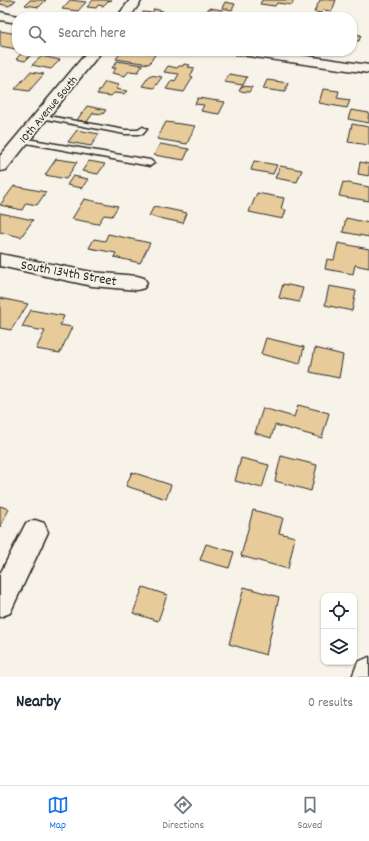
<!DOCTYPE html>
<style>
body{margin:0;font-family:Dekko,sans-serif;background:#f2f2f3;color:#1f2937}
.controls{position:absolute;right:12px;bottom:12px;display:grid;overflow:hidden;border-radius:8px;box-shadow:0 1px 3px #0004}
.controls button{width:36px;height:36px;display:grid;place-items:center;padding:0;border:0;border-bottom:1px solid #e0e1e3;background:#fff;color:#1f2937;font:20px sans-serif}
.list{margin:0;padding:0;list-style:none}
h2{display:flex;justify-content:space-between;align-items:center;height:52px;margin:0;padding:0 16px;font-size:17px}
h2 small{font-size:13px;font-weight:400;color:#747a83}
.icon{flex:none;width:22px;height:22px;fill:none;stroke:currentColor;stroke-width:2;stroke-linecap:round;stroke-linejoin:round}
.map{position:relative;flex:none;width:369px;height:677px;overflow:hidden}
.search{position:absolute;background:#fff;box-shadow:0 1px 3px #0004;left:12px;right:12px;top:12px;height:44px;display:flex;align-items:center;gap:10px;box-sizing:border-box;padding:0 14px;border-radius:16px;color:#747a83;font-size:15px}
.sheet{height:108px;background:#fff}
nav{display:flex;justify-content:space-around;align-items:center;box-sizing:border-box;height:56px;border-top:1px solid #e0e1e3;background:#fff;font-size:11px;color:#747a83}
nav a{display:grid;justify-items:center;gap:2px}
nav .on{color:#1a73e8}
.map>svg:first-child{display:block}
.building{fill:#e7cb9b;stroke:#2b2b2b}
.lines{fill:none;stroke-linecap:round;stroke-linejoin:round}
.lane-casing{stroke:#2b2b2b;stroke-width:3}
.street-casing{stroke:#2b2b2b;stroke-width:3}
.secondary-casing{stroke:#2b2b2b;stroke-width:3}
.lane{fill:#f7f3e8;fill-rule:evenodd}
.street{fill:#f7f3e8;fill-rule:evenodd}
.secondary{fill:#f7f3e8;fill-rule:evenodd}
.labels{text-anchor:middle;stroke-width:3;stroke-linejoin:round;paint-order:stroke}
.far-street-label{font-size:12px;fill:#2b2b2b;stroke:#f7f3e8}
.street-label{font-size:14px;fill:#2b2b2b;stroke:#f7f3e8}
</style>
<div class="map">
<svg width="369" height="677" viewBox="0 0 369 677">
<rect width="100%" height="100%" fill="#f7f3e8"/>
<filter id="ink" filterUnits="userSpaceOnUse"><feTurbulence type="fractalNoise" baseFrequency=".025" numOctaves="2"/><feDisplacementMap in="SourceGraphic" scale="8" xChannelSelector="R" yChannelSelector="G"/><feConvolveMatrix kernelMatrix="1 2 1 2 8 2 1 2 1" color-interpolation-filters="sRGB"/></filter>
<g filter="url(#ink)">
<g class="building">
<path d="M 0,0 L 16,0 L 9,6 L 0,4 Z"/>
<path d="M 30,0 L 46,0 L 39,7 L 25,5 Z"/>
<path d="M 70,0 L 86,2 L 78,11 L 62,9 Z"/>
<path d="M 93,0 L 112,0 L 108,1 L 103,6 L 98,5 L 96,8 L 87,7 Z"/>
<path d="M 262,0 L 294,0 L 292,5 L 277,3 L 275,6 L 260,4 Z"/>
<path d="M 320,0 L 336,0 L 332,11 L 323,10 L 322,13 L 314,12 Z"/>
<path d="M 225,2 L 235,4 L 232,10 L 222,8 Z"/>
<path d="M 209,8 L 223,10 L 219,17 L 204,16 Z"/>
<path d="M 154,9 L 163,11 L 160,15 L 177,17 L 140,17 L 143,12 L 152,13 Z"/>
<path d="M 0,31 L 17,34 L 16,49 L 0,46 Z"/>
<path d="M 352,34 L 361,35 L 359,41 L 352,41 Z"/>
<path d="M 24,51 L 33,53 L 25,61 L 16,59 Z"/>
<path d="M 131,51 L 145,51 L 156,53 L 149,64 L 116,59 L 121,52 L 130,53 Z"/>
<path d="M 42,56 L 60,60 L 51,69 L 32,65 Z"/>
<path d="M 117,61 L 143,65 L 138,72 L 129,71 L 125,76 L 112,73 L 116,68 L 112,68 Z"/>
<path d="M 184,64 L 190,65 L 188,67 L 195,68 L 190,76 L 193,77 L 184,92 L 166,89 L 172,80 L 175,81 L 179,74 L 164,72 L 168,66 L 177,68 L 179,66 L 183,66 Z"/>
<path d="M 30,72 L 44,74 L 29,91 L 15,89 Z"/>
<path d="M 229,74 L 247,77 L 243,85 L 224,82 Z"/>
<path d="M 150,75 L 162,77 L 154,88 L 142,86 Z"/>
<path d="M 267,80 L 288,83 L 285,92 L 263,89 Z"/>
<path d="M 105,82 L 119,85 L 116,89 L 127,91 L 124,94 L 114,93 L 111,96 L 97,94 Z"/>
<path d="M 242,86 L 252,87 L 249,92 L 239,91 Z"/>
<path d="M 323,89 L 339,91 L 337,98 L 350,100 L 347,108 L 319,103 Z"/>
<path d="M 198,98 L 225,102 L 219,114 L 201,111 L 204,105 L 195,104 Z"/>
<path d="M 87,106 L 106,110 L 103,114 L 93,113 L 87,122 L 77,120 Z"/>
<path d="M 351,110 L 369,113 L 368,118 L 369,118 L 369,123 L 348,119 Z"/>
<path d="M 166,122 L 195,126 L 187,144 L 157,139 Z"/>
<path d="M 352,124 L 369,127 L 369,145 L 348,142 Z"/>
<path d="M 77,130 L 99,134 L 91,146 L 68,142 Z"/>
<path d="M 160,144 L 189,149 L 184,160 L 154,155 Z"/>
<path d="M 56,159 L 77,162 L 66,179 L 45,175 Z"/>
<path d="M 89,161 L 105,164 L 98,174 L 82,171 Z"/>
<path d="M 254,161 L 277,165 L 273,174 L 251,170 Z"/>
<path d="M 360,162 L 369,164 L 369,176 L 358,174 Z"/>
<path d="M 280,166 L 302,170 L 297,182 L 275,178 Z"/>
<path d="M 73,176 L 88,179 L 82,188 L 67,185 Z"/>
<path d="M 343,182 L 369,187 L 369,201 L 339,196 Z"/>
<path d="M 14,186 L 46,192 L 37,205 L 26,203 L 22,210 L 0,205 Z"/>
<path d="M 257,193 L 284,198 L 281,209 L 286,210 L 283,219 L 249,212 Z"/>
<path d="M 84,199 L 118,206 L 112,216 L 104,215 L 98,224 L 72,219 Z"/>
<path d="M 154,206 L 187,213 L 183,223 L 149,216 Z"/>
<path d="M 0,213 L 33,220 L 21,237 L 0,232 Z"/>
<path d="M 346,218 L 369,223 L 369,237 L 343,232 Z"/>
<path d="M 108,234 L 150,243 L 140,263 L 114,257 L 116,253 L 89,248 L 94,239 L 105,241 Z"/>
<path d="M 338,243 L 369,249 L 369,268 L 355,265 L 353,274 L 325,269 L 327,259 L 334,260 Z"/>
<path d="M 283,284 L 303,288 L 299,302 L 279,298 Z"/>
<path d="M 329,286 L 356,291 L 352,311 L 325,305 Z"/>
<path d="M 0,298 L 28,304 L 11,330 L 0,328 Z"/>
<path d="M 31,310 L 64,316 L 60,325 L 72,327 L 60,353 L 36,349 L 45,331 L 22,327 Z"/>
<path d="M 266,338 L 304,347 L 300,364 L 261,354 Z"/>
<path d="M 315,348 L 343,355 L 339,378 L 310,372 Z"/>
<path d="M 298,405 L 329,413 L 322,438 L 275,425 L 271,438 L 255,433 L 263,408 L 294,417 Z"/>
<path d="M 281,456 L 317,465 L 311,491 L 275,481 Z"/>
<path d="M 241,458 L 269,465 L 262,488 L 235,481 Z"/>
<path d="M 132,472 L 171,485 L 166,499 L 126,486 Z"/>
<path d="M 0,506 L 9,509 L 0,527 Z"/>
<path d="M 253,510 L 283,518 L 279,533 L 295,537 L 288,569 L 241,556 Z"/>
<path d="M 206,544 L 234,552 L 229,568 L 200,560 Z"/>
<path d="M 143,587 L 167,595 L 158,621 L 133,613 Z"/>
<path d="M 244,587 L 279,597 L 266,655 L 229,644 Z"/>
</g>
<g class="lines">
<g class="lane-casing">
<g id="lane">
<path d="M 38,114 L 125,130 L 138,130 L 143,127 L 147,129 L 143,134 L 125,134 L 41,118 L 38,118 Z"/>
<path d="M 18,138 L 21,138 L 150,160 L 154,163 L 150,166 L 21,142 L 17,140 Z"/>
</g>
</g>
<g class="street-casing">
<g id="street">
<path d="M 130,0 L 142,0 L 130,17 L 117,17 Z"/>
<path d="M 88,51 L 102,51 L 6,170 L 0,171 L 0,156 Z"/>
<path d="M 0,254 L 92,272 L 137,276 L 144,278 L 147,283 L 144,288 L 137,290 L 92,286 L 0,266 Z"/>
<path d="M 35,520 L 44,523 L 48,532 L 10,613 L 0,617 L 0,574 L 26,523 Z"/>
</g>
</g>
<g class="secondary-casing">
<g id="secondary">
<path d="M 0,12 L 22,17 L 17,17 L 17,23 L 0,20 Z"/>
<path d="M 234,51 L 272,51 L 369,65 L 369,73 L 241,55 L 236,54 Z"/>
<path d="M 369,657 L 369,677 L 352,677 L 358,662 Z"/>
</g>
</g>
<use href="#lane" class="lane"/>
<use href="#street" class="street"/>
<use href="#secondary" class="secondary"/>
</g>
</g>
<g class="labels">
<g class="far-street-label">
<text transform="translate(48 109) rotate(-50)" y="4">10th Avenue South</text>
</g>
<g class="street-label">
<text transform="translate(69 272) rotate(10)" y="5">South 134th Street</text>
</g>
</g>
</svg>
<div class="controls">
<button><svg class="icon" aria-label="locate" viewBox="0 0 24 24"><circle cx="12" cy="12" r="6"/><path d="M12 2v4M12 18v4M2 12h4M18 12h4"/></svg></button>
<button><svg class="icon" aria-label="layers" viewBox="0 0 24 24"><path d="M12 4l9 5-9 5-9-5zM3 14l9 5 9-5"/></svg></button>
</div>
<div class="search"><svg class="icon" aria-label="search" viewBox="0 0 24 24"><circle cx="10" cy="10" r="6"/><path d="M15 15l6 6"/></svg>Search here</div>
</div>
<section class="sheet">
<h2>Nearby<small>0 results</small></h2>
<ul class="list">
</ul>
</section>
<nav>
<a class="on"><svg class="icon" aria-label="map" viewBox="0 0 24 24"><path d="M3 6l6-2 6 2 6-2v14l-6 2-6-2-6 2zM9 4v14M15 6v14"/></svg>Map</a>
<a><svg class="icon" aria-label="directions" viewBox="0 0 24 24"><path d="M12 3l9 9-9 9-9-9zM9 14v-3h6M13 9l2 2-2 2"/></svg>Directions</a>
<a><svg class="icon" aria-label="saved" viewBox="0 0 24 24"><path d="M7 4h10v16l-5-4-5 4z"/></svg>Saved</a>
</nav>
